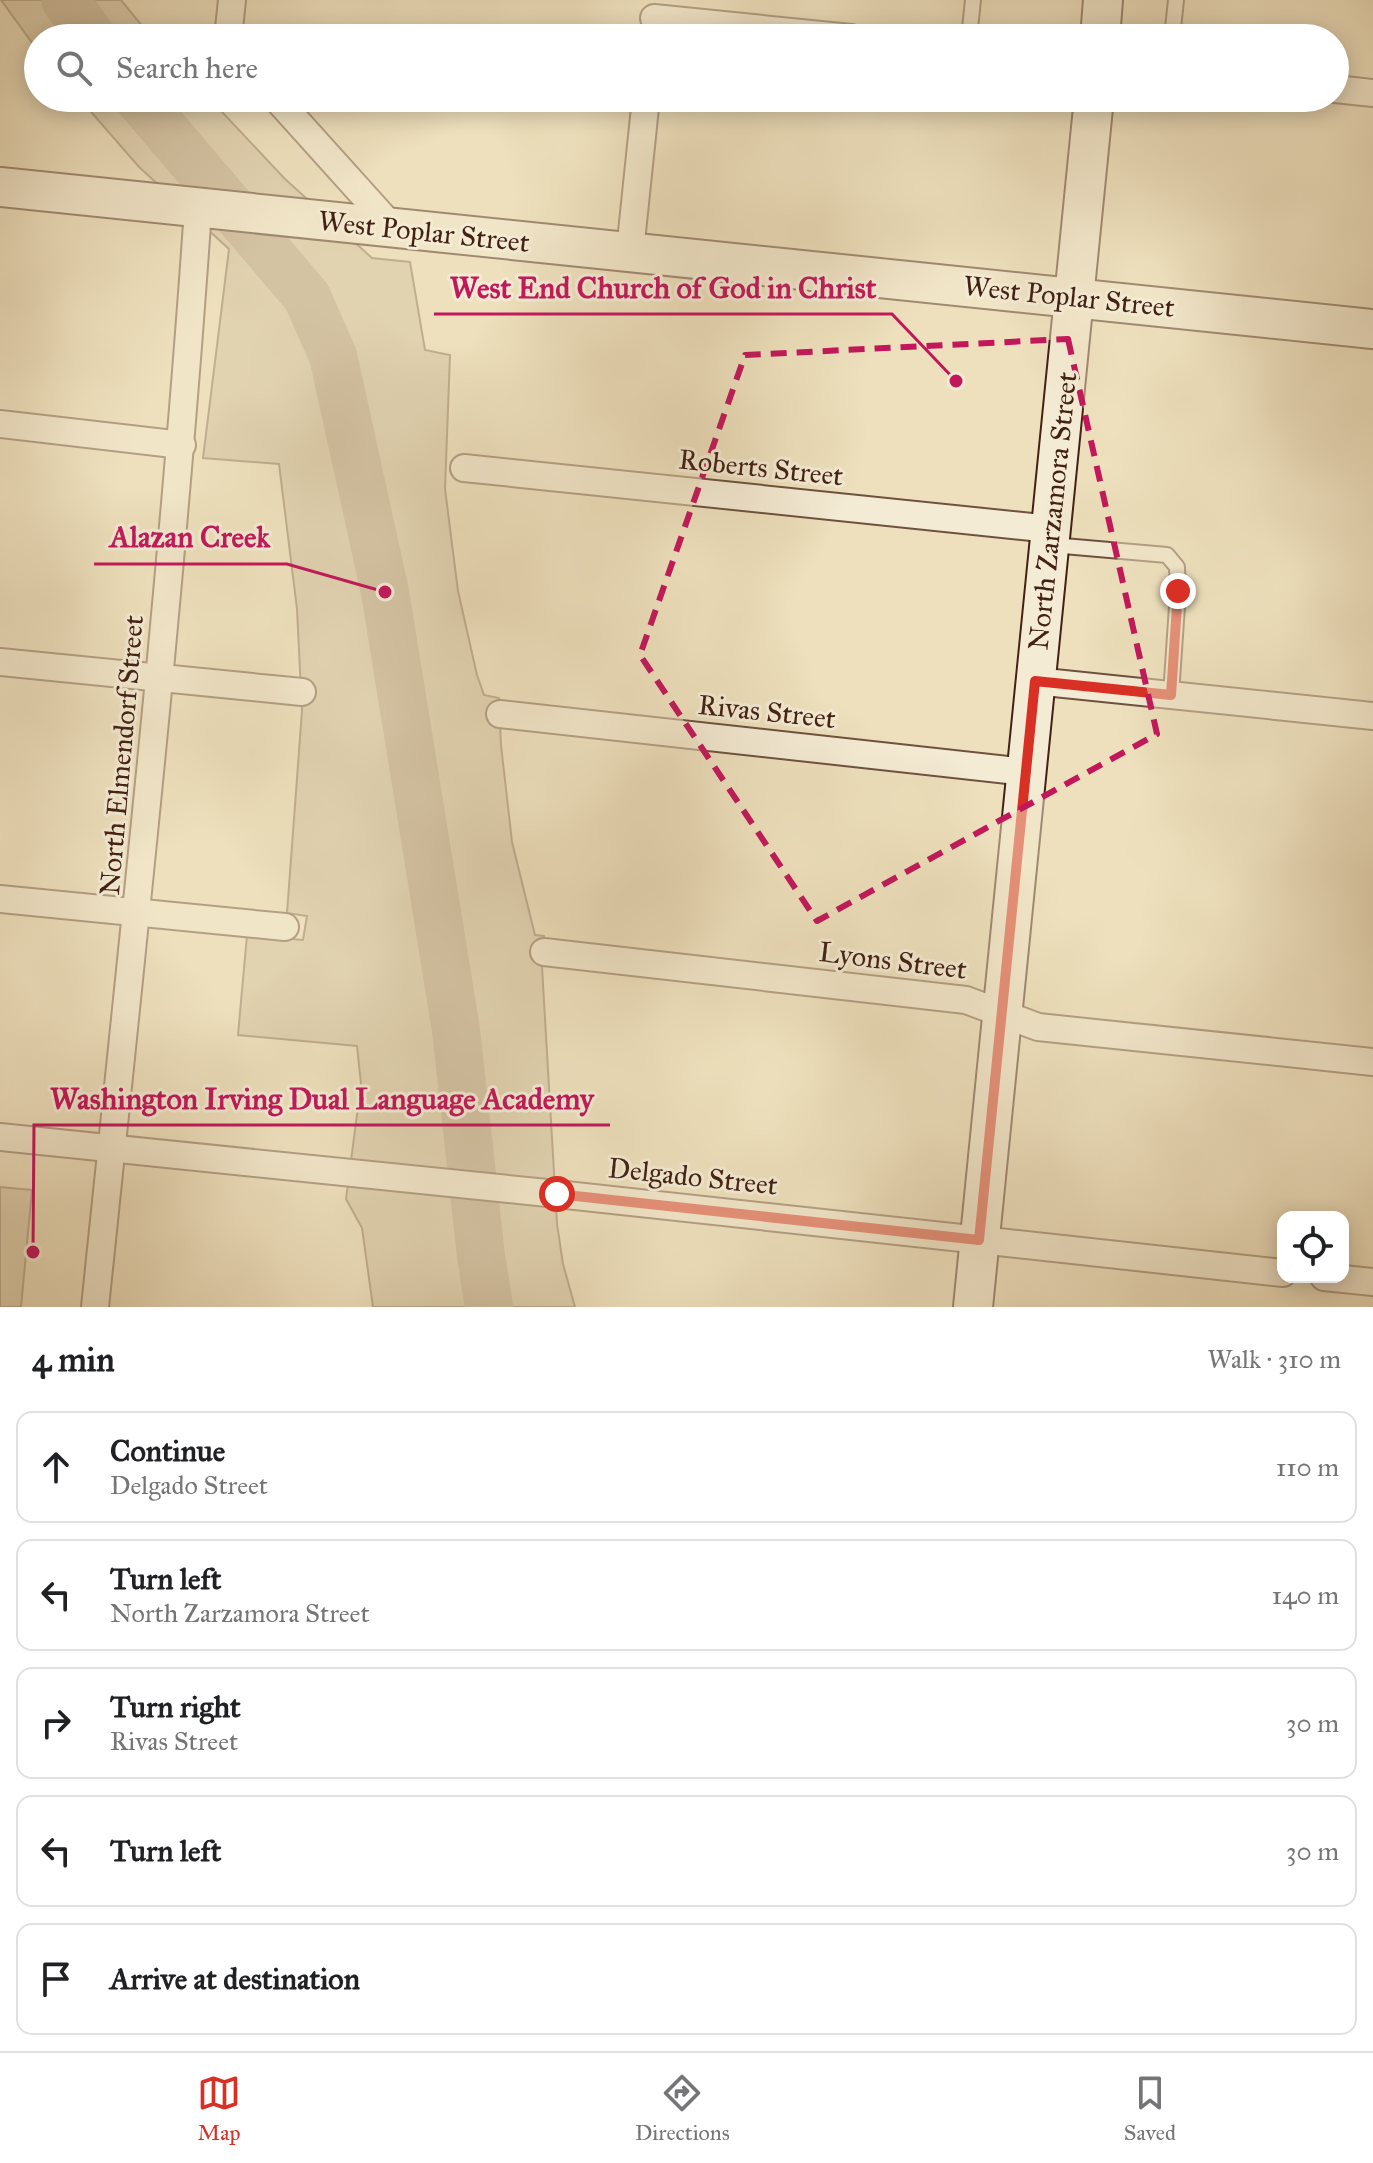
<!DOCTYPE html>
<meta charset="utf-8">
<style>
body{margin:0;font-family:"IM FELL Great Primer",serif;background:#f6f6f6;color:#202124}
.controls{position:absolute;right:24px;bottom:24px;display:grid;overflow:hidden;border-radius:16px;box-shadow:0 4px 20px #0003}
.controls button{width:72px;height:72px;display:grid;place-items:center;padding:0;border:0;border-bottom:2px solid #e0e0e0;background:#fff;color:#202124;font:40px sans-serif}
.stop{position:absolute;width:24px;height:24px;margin:-18px;border:6px solid #d93025;border-radius:50%;background:#fff}
.stop.end{background:#d93025;border-color:#fff;box-shadow:0 2px 8px #0008}
.list{margin:0;padding:0;list-style:none}
h2{display:flex;justify-content:space-between;align-items:center;height:104px;margin:0;padding:0 32px;font-size:34px}
h2 small{font-size:26px;font-weight:400;color:#757577}
.list li{display:grid;grid-template-columns:52px 1fr auto;gap:24px;align-items:center;box-sizing:border-box;height:112px;margin:0 16px 16px;padding:0 16px;border:2px solid #e0e0e0;border-radius:16px}
.list b{display:block;font-size:30px;white-space:nowrap}
.list p{margin:0;font-size:26px;white-space:nowrap;color:#757577}
.list em{font-size:26px;font-style:normal;color:#757577}
.icon{flex:none;width:44px;height:44px;fill:none;stroke:currentColor;stroke-width:2;stroke-linecap:round;stroke-linejoin:round}
.map{position:relative;flex:none;width:1373px;height:1307px;overflow:hidden}
.search{position:absolute;background:#fff;box-shadow:0 4px 20px #0003;left:24px;right:24px;top:24px;height:88px;display:flex;align-items:center;gap:20px;box-sizing:border-box;padding:0 28px;border-radius:44px;color:#757577;font-size:30px}
.sheet{height:744px;background:#fff}
nav{display:flex;justify-content:space-around;align-items:center;box-sizing:border-box;height:112px;border-top:2px solid #e0e0e0;background:#fff;font-size:22px;color:#757577}
nav a{display:grid;justify-items:center;gap:4px}
nav .on{color:#d93025}
.map>svg:first-child{display:block}
.green{fill:#d1c0a0;stroke:#8a705a;stroke-width:2}
.lines{fill:none;stroke-linecap:round;stroke-linejoin:round}
.river{stroke:#b49f84;stroke-width:48}
.lane-casing{stroke:#6e513e;stroke-width:18}
.street-casing{stroke:#6e513e;stroke-width:30}
.secondary-casing{stroke:#432114;stroke-width:42}
.lane{stroke:#f4ebd4;stroke-width:14}
.street{stroke:#f4ebd4;stroke-width:26}
.secondary{stroke:#f4ebd4;stroke-width:38}
.route{stroke:#d93025;stroke-width:10}
.marked{fill:none;stroke:#c2185b;stroke-width:6;stroke-dasharray:16 10;stroke-linejoin:round}
.labels{text-anchor:middle;stroke-width:6;stroke-linejoin:round;paint-order:stroke}
.street-label{font-size:28px;fill:#432114;stroke:#f4ebd4}
.leader{fill:none;stroke:#c2185b;stroke-width:3}
.callout-dot{fill:#c2185b;stroke:#f4ebd4;stroke-width:3}
.callout-label{font-size:30px;text-anchor:middle;font-weight:bold;fill:#c2185b;stroke:#f4ebd4;stroke-width:6;stroke-linejoin:round;paint-order:stroke}
</style>
<div class="map">
<svg width="1373" height="1307" viewBox="0 0 1373 1307">
<rect width="100%" height="100%" fill="#eee0bd"/>
<filter id="stains"><feTurbulence type="fractalNoise" baseFrequency=".0025" numOctaves="4"/><feColorMatrix values="0 0 0 0 .2 0 0 0 0 .09 0 0 0 0 .02 0 0 0 .5 -.17"/></filter>
<radialGradient id="worn" r=".72"><stop offset=".6" stop-color="#630" stop-opacity="0"/><stop offset="1" stop-color="#630" stop-opacity=".3"/></radialGradient>
<g class="green">
<path d="M 1,0 L 121,0 L 152,38 L 38,38 L 38,51 Z"/>
<path d="M 79,98 L 209,98 L 285,179 L 372,258 L 410,262 L 425,350 L 450,355 L 445,489 L 458,591 L 477,675 L 484,695 L 499,698 L 501,745 L 512,842 L 535,935 L 544,936 L 542,967 L 557,1224 L 563,1264 L 575,1307 L 373,1307 L 362,1228 L 346,1199 L 361,1084 L 357,1046 L 238,1035 L 247,935 L 303,940 L 307,916 L 287,913 L 302,711 L 297,609 L 279,464 L 203,458 L 229,249 L 139,167 Z"/>
<path d="M 0,1187 L 32,1190 L 21,1307 L 0,1307 Z"/>
</g>
<g class="lines">
<g class="river">
<path d="M 65,0 L 93,38"/>
<path d="M 138,98 L 307,297 L 333,356 L 385,592 L 456,1030 L 481,1256 L 489,1307"/>
</g>
<g class="lane-casing">
<g id="lane">
<path d="M 969,38 L 973,0"/>
<path d="M 1172,38 L 1176,0"/>
<path d="M 1052,545 L 1167,555 L 1177,567 L 1178,591 L 1171,695"/>
</g>
</g>
<g class="street-casing">
<g id="street">
<path d="M 654,18 L 851,38"/>
<path d="M 228,38 L 232,0"/>
<path d="M 1335,89 L 1373,93"/>
<path d="M 276,98 L 393,228"/>
<path d="M 630,251 L 646,98"/>
<path d="M 0,424 L 182,445"/>
<path d="M 464,468 L 1051,529"/>
<path d="M 0,662 L 302,692"/>
<path d="M 1035,681 L 1373,716"/>
<path d="M 500,714 L 1026,772"/>
<path d="M 0,899 L 285,927"/>
<path d="M 544,952 L 966,1000 L 1038,1027 L 1373,1062"/>
<path d="M 0,1137 L 557,1194 L 1283,1273"/>
<path d="M 1324,1277 L 1373,1282"/>
<path d="M 95,1307 C 133,941 173,576 198,209"/>
</g>
</g>
<g class="secondary-casing">
<g id="secondary">
<path d="M 1100,38 L 1103,0"/>
<path d="M 0,187 L 1373,329"/>
<path d="M 973,1307 L 1094,98"/>
</g>
</g>
<use href="#lane" class="lane"/>
<use href="#street" class="street"/>
<use href="#secondary" class="secondary"/>
</g>
<g class="lines">
<path class="route" d="M 557,1194 L 979,1240 L 1035,681 L 1171,695 L 1178,591"/>
</g>
<path d="M0 0H1373V1307H0ZM 1068,339 L 1157,734 L 817,921 L 640,655 L 745,355 Z" fill="#eee0bd" fill-opacity=".55" fill-rule="evenodd"/>
<path class="marked" d="M 1068,339 L 1157,734 L 817,921 L 640,655 L 745,355 Z"/>
<g class="labels">
<g class="street-label">
<text transform="translate(424 231) rotate(6)" y="10">West Poplar Street</text>
<text transform="translate(1069 296) rotate(6)" y="10">West Poplar Street</text>
<text transform="translate(761 467) rotate(6)" y="10">Roberts Street</text>
<text transform="translate(1052 511) rotate(-84)" y="10">North Zarzamora Street</text>
<text transform="translate(767 711) rotate(6)" y="10">Rivas Street</text>
<text transform="translate(121 755) rotate(-85)" y="10">North Elmendorf Street</text>
<text transform="translate(893 960) rotate(7)" y="10">Lyons Street</text>
<text transform="translate(693 1176) rotate(6)" y="10">Delgado Street</text>
</g>
</g>
<path class="leader" d="M956 381L892 314H434M385 592L287 564H94M33 1252L34 1125H610"/>
<g class="callout-dot">
<circle cx="956" cy="381" r="8"/>
<circle cx="385" cy="592" r="8"/>
<circle cx="33" cy="1252" r="8"/>
</g>
<g class="callout-label">
<text x="663" y="298">West End Church of God in Christ</text>
<text x="190" y="547">Alazan Creek</text>
<text x="322" y="1109">Washington Irving Dual Language Academy</text>
</g>
<rect width="100%" height="100%" filter="url(#stains)"/>
<rect width="100%" height="100%" fill="url(#worn)"/>
</svg>
<div class="controls">
<button><svg class="icon" aria-label="locate" viewBox="0 0 24 24"><circle cx="12" cy="12" r="6"/><path d="M12 2v4M12 18v4M2 12h4M18 12h4"/></svg></button>
</div>
<div class="stop" style="left:557px;top:1194px"></div>
<div class="stop end" style="left:1178px;top:591px"></div>
<div class="search"><svg class="icon" aria-label="search" viewBox="0 0 24 24"><circle cx="10" cy="10" r="6"/><path d="M15 15l6 6"/></svg>Search here</div>
</div>
<section class="sheet">
<h2>4 min<small>Walk · 310 m</small></h2>
<ul class="list">
<li><svg class="icon" aria-label="ahead" viewBox="0 0 24 24"><path d="M12 20V5M6 11l6-6 6 6"/></svg><div><b>Continue</b><p>Delgado Street</p></div><em>110 m</em></li>
<li><svg class="icon" aria-label="left" viewBox="0 0 24 24"><path d="M17 20v-9H6M10 6l-5 5 5 5"/></svg><div><b>Turn left</b><p>North Zarzamora Street</p></div><em>140 m</em></li>
<li><svg class="icon" aria-label="right" viewBox="0 0 24 24"><path d="M7 20v-9h11M14 6l5 5-5 5"/></svg><div><b>Turn right</b><p>Rivas Street</p></div><em>30 m</em></li>
<li><svg class="icon" aria-label="left" viewBox="0 0 24 24"><path d="M17 20v-9H6M10 6l-5 5 5 5"/></svg><div><b>Turn left</b></div><em>30 m</em></li>
<li><svg class="icon" aria-label="arrive" viewBox="0 0 24 24"><path d="M6 21V4h12l-3 4 3 4H6"/></svg><div><b>Arrive at destination</b></div></li>
</ul>
</section>
<nav>
<a class="on"><svg class="icon" aria-label="map" viewBox="0 0 24 24"><path d="M3 6l6-2 6 2 6-2v14l-6 2-6-2-6 2zM9 4v14M15 6v14"/></svg>Map</a>
<a><svg class="icon" aria-label="directions" viewBox="0 0 24 24"><path d="M12 3l9 9-9 9-9-9zM9 14v-3h6M13 9l2 2-2 2"/></svg>Directions</a>
<a><svg class="icon" aria-label="saved" viewBox="0 0 24 24"><path d="M7 4h10v16l-5-4-5 4z"/></svg>Saved</a>
</nav>
